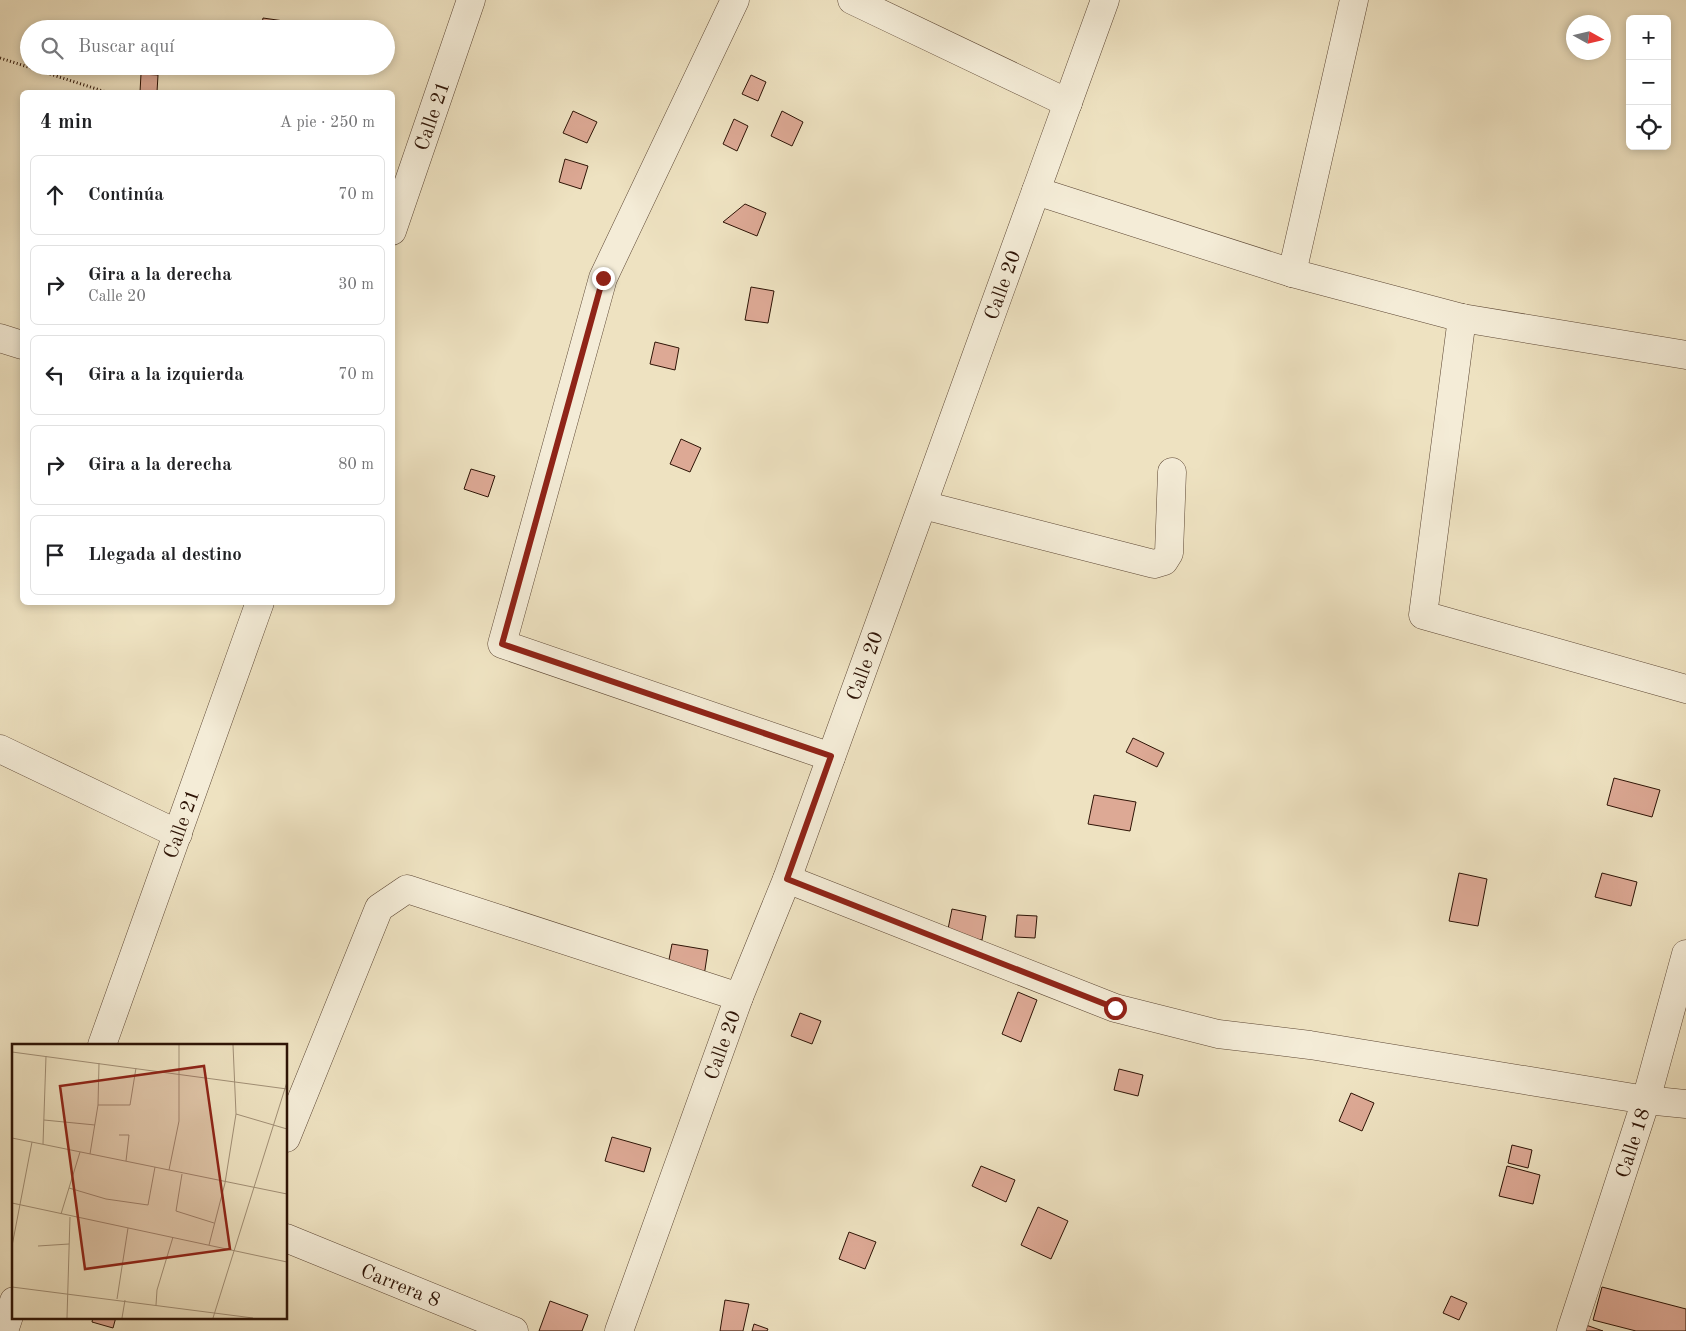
<!DOCTYPE html>
<html lang="es">
<meta charset="utf-8">
<style>
body{margin:0;font-family:"Old Standard TT",serif;background:#f6f6f6;color:#202124}
.controls{position:absolute;right:15px;top:15px;display:grid;overflow:hidden;border-radius:8px;box-shadow:0 2px 8px #0003}
.controls button{width:45px;height:45px;display:grid;place-items:center;padding:0;border:0;border-bottom:1px solid #e0e0e0;background:#fff;color:#202124;font:25px sans-serif}
.compass{position:absolute;left:1566px;top:15px;width:45px;height:45px;border-radius:50%;background:#fff;box-shadow:0 2px 8px #0003;rotate:98deg}
.stop{position:absolute;width:15px;height:15px;margin:-11px;border:4px solid #8f2418;border-radius:50%;background:#fff}
.stop.end{background:#8f2418;border-color:#fff;box-shadow:0 1px 5px #0008}
.list{margin:0;padding:0;list-style:none}
h2{display:flex;justify-content:space-between;align-items:center;height:65px;margin:0;padding:0 20px;font-size:21px}
h2 small{font-size:16px;font-weight:400;color:#757577}
.list li{display:grid;grid-template-columns:32px 1fr auto;gap:15px;align-items:center;box-sizing:border-box;height:80px;margin:0 10px 10px;padding:0 10px;border:1px solid #e0e0e0;border-radius:8px}
.list b{display:block;font-size:19px;white-space:nowrap}
.list p{margin:0;font-size:16px;white-space:nowrap;color:#757577}
.list em{font-size:16px;font-style:normal;color:#757577}
.icon{flex:none;width:28px;height:28px;fill:none;stroke:currentColor;stroke-width:2;stroke-linecap:round;stroke-linejoin:round}
.map{position:relative;flex:none;width:1686px;height:1331px;overflow:hidden}
.search{position:absolute;background:#fff;box-shadow:0 2px 8px #0003;left:20px;top:20px;width:375px;height:55px;display:flex;align-items:center;gap:12px;box-sizing:border-box;padding:0 18px;border-radius:28px;color:#757577;font-size:19px}
.panel{position:absolute;background:#fff;box-shadow:0 2px 8px #0003;left:20px;top:90px;width:375px;height:515px;border-radius:8px}
.map>svg:first-child{display:block}
.building{fill:#dda995;stroke:#2d1305}
.lines{fill:none;stroke-linecap:round;stroke-linejoin:round}
.minor-casing{stroke:#5d4734;stroke-width:29}
.path{stroke:#2d1305;stroke-width:3;stroke-dasharray:1 2.5;stroke-linecap:butt}
.minor{stroke:#f4ecd7;stroke-width:28}
.route{stroke:#8f2418;stroke-width:6}
.labels{text-anchor:middle;stroke-width:4;stroke-linejoin:round;paint-order:stroke}
.street-label{font-size:20px;fill:#2d1305;stroke:#f4ecd7}
.inset-road{fill:none;stroke:#a18f76;stroke-width:1}
.view{fill:#8f2418;fill-opacity:0.15;stroke:#8f2418;stroke-width:2.5}
.inset-edge{fill:none;stroke:#2d1305;stroke-width:2.5}
</style>
<div class="map">
<svg width="1686" height="1331" viewBox="0 0 1686 1331">
<rect width="100%" height="100%" fill="#eee2c1"/>
<filter id="stains"><feTurbulence type="fractalNoise" baseFrequency=".004" numOctaves="4"/><feColorMatrix values="0 0 0 0 .2 0 0 0 0 .09 0 0 0 0 .02 0 0 0 .5 -.17"/></filter>
<radialGradient id="worn" r=".72"><stop offset=".6" stop-color="#630" stop-opacity="0"/><stop offset="1" stop-color="#630" stop-opacity=".3"/></radialGradient>
<g class="building">
<path d="M 263,18 L 284,21 L 282,29 L 261,29 Z"/>
<path d="M 141,74 L 158,75 L 157,92 L 140,92 Z"/>
<path d="M 751,75 L 766,82 L 758,101 L 742,94 Z"/>
<path d="M 573,111 L 597,122 L 587,143 L 563,133 Z"/>
<path d="M 782,111 L 803,122 L 792,146 L 771,136 Z"/>
<path d="M 734,119 L 748,126 L 737,151 L 723,144 Z"/>
<path d="M 565,159 L 588,166 L 581,189 L 559,182 Z"/>
<path d="M 745,204 L 766,213 L 757,236 L 723,222 Z"/>
<path d="M 751,287 L 774,291 L 768,323 L 745,320 Z"/>
<path d="M 655,342 L 679,348 L 675,370 L 650,364 Z"/>
<path d="M 681,439 L 701,448 L 690,472 L 670,464 Z"/>
<path d="M 471,469 L 495,476 L 488,497 L 464,489 Z"/>
<path d="M 1133,738 L 1164,753 L 1157,767 L 1126,752 Z"/>
<path d="M 1614,778 L 1660,790 L 1652,817 L 1607,805 Z"/>
<path d="M 1094,795 L 1136,802 L 1130,831 L 1088,824 Z"/>
<path d="M 1459,873 L 1487,879 L 1478,926 L 1449,921 Z"/>
<path d="M 1602,873 L 1637,882 L 1631,906 L 1595,897 Z"/>
<path d="M 952,909 L 986,916 L 982,940 L 947,934 Z"/>
<path d="M 1017,915 L 1037,916 L 1035,938 L 1015,937 Z"/>
<path d="M 672,944 L 708,950 L 704,976 L 667,970 Z"/>
<path d="M 1018,992 L 1037,1000 L 1021,1042 L 1002,1034 Z"/>
<path d="M 800,1013 L 821,1021 L 812,1044 L 791,1036 Z"/>
<path d="M 1119,1069 L 1143,1075 L 1138,1096 L 1114,1090 Z"/>
<path d="M 1351,1093 L 1374,1103 L 1362,1131 L 1339,1121 Z"/>
<path d="M 612,1137 L 651,1148 L 644,1172 L 605,1161 Z"/>
<path d="M 1512,1145 L 1532,1150 L 1528,1168 L 1508,1163 Z"/>
<path d="M 981,1166 L 1015,1180 L 1006,1202 L 972,1186 Z"/>
<path d="M 1507,1166 L 1540,1175 L 1533,1204 L 1499,1196 Z"/>
<path d="M 1038,1207 L 1068,1221 L 1051,1259 L 1021,1245 Z"/>
<path d="M 849,1232 L 876,1242 L 865,1269 L 839,1259 Z"/>
<path d="M 1602,1287 L 1686,1309 L 1686,1331 L 1636,1331 L 1593,1320 Z"/>
<path d="M 1451,1296 L 1467,1303 L 1459,1320 L 1443,1313 Z"/>
<path d="M 725,1300 L 749,1304 L 743,1331 L 720,1331 Z"/>
<path d="M 550,1301 L 588,1315 L 582,1331 L 539,1331 Z"/>
<path d="M 93,1317 L 116,1317 L 113,1328 L 92,1322 Z"/>
<path d="M 754,1324 L 768,1329 L 767,1331 L 752,1331 Z"/>
<path d="M 1583,1324 L 1603,1331 L 1581,1331 Z"/>
</g>
<g class="lines">
<g class="minor-casing">
<g id="minor">
<path d="M 735,0 L 603,278 L 502,644 L 831,757"/>
<path d="M 852,0 L 1068,103"/>
<path d="M 1036,191 L 1292,273 L 1462,318 L 1686,355"/>
<path id="s1" d="M 392,231 L 471,0"/>
<path d="M 1292,273 L 1354,0"/>
<path d="M 1462,318 L 1423,615 L 1686,689"/>
<path d="M 0,338 L 22,345"/>
<path d="M 923,505 L 1154,564 L 1164,561 L 1169,553 L 1172,472"/>
<path d="M 0,749 L 178,834"/>
<path d="M 787,879 L 1115,1008 L 1218,1034 L 1310,1045 L 1646,1100 L 1686,1104"/>
<path id="s2" d="M 102,1045 L 260,602"/>
<path d="M 286,1138 L 379,908 L 407,889 L 739,997"/>
<path id="s3" d="M 286,1238 L 514,1331"/>
<path d="M 4,1331 L 14,1301"/>
<path id="s4" d="M 619,1331 L 739,997 L 787,879 L 1105,0"/>
<path id="s5" d="M 1571,1331 L 1646,1100 L 1686,954"/>
</g>
</g>
<path class="path" d="M 0,58 L 106,92"/>
<use href="#minor" class="minor"/>
</g>
<g class="lines">
<path class="route" d="M 603,278 L 502,644 L 831,756 L 787,879 L 1115,1008"/>
</g>
<g class="labels">
<g class="street-label">
<text dy="7" stroke="none"><textPath href="#s1" startOffset="122">Calle 21</textPath></text>
<text dy="7" stroke="none"><textPath href="#s4" startOffset="1114">Calle 20</textPath></text>
<text dy="7" stroke="none"><textPath href="#s4" startOffset="709">Calle 20</textPath></text>
<text dy="7" stroke="none"><textPath href="#s2" startOffset="235">Calle 21</textPath></text>
<text dy="7" stroke="none"><textPath href="#s4" startOffset="304">Calle 20</textPath></text>
<text dy="7" stroke="none"><textPath href="#s5" startOffset="198">Calle 18</textPath></text>
<text dy="7" stroke="none"><textPath href="#s3" startOffset="124">Carrera 8</textPath></text>
</g>
</g>
<g transform="translate(12 1044)">
<rect width="275" height="275" fill="#eee2c1"/>
<path class="inset-road" d="M 0,8 L 275,45M 86,61 L 118,61 L 124,24M 224,70 L 275,85M 32,76 L 83,81M 107,91 L 117,91 L 114,117M 0,94 L 275,150M 31,100 L 34,12M 78,110 L 86,61 L 87,19M 157,126 L 167,77 L 167,1M 170,130 L 164,167 L 202,179M 57,144 L 94,155 L 136,161 L 143,123M 0,159 L 275,218M 49,170 L 68,108M 197,201 L 213,139 L 224,70 L 221,1M 0,202 L 20,98M 26,202 L 57,200M 0,243 L 241,274M 105,255 L 116,184M 144,261 L 145,246 L 161,193M 55,274 L 58,173M 110,274 L 113,256M 201,274 L 275,38"/>
<path class="view" d="M 192,22 L 218,205 L 73,225 L 48,42 Z"/>
<rect width="275" height="275" class="inset-edge"/>
</g>
<rect width="100%" height="100%" filter="url(#stains)"/>
<rect width="100%" height="100%" fill="url(#worn)"/>
</svg>
<div class="controls">
<button>+</button>
<button>−</button>
<button><svg class="icon" aria-label="locate" viewBox="0 0 24 24"><circle cx="12" cy="12" r="6"/><path d="M12 2v4M12 18v4M2 12h4M18 12h4"/></svg></button>
</div>
<svg class="compass" viewBox="-18 -18 36 36"><path d="M0-13l5 13h-10z" fill="#e53935"/><path d="M0 13l5-13h-10z" fill="#757577"/></svg>
<div class="stop" style="left:1115px;top:1008px"></div>
<div class="stop end" style="left:603px;top:278px"></div>
<div class="search"><svg class="icon" aria-label="search" viewBox="0 0 24 24"><circle cx="10" cy="10" r="6"/><path d="M15 15l6 6"/></svg>Buscar aquí</div>
<section class="panel">
<h2>4 min<small>A pie · 250 m</small></h2>
<ul class="list">
<li><svg class="icon" aria-label="ahead" viewBox="0 0 24 24"><path d="M12 20V5M6 11l6-6 6 6"/></svg><div><b>Continúa</b></div><em>70 m</em></li>
<li><svg class="icon" aria-label="right" viewBox="0 0 24 24"><path d="M7 20v-9h11M14 6l5 5-5 5"/></svg><div><b>Gira a la derecha</b><p>Calle 20</p></div><em>30 m</em></li>
<li><svg class="icon" aria-label="left" viewBox="0 0 24 24"><path d="M17 20v-9H6M10 6l-5 5 5 5"/></svg><div><b>Gira a la izquierda</b></div><em>70 m</em></li>
<li><svg class="icon" aria-label="right" viewBox="0 0 24 24"><path d="M7 20v-9h11M14 6l5 5-5 5"/></svg><div><b>Gira a la derecha</b></div><em>80 m</em></li>
<li><svg class="icon" aria-label="arrive" viewBox="0 0 24 24"><path d="M6 21V4h12l-3 4 3 4H6"/></svg><div><b>Llegada al destino</b></div></li>
</ul>
</section>
</div>
